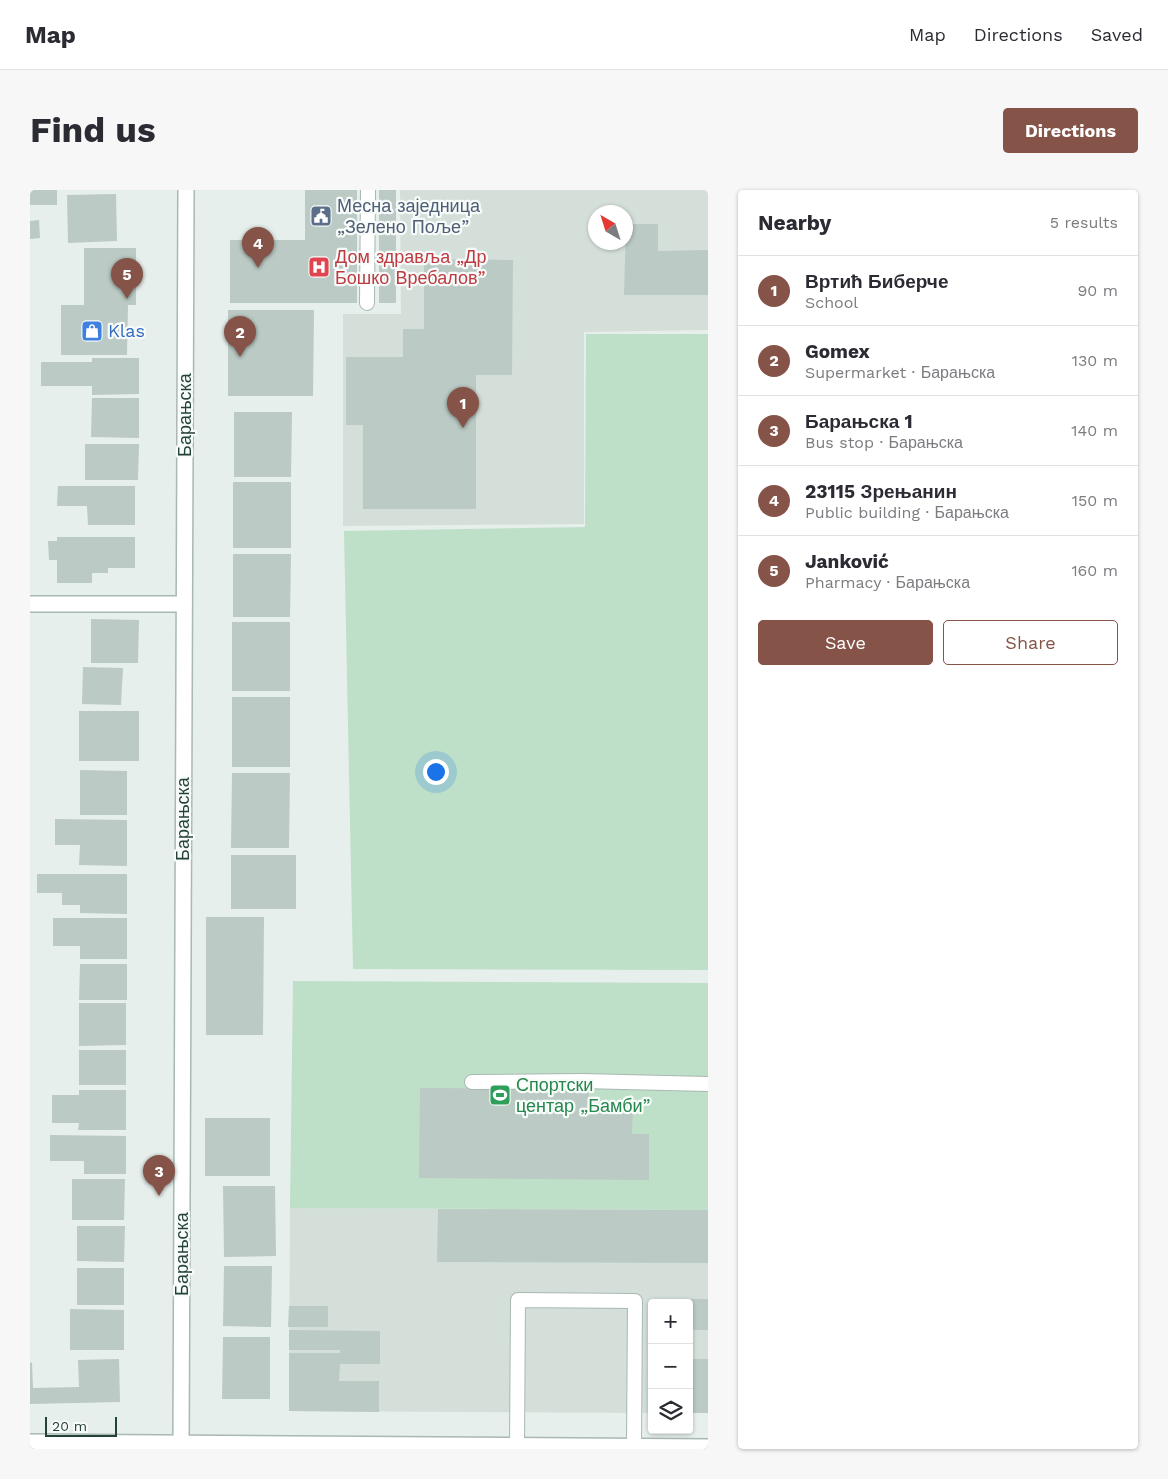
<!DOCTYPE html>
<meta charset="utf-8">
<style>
body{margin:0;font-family:"Work Sans",sans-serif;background:#f7f7f7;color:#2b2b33}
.controls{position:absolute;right:15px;bottom:15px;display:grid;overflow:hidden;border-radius:5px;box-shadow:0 1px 4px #0004}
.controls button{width:45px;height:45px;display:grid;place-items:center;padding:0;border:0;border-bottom:1px solid #e1e1e2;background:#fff;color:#2b2b33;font:25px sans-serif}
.compass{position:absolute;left:558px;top:15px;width:45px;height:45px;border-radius:50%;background:#fff;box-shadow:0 1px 4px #0004;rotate:321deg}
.scale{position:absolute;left:15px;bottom:12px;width:72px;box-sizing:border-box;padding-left:5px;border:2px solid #24423a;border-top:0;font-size:14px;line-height:18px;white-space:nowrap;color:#24423a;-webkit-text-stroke:4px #f7fbf9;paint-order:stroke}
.you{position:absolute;left:405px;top:581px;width:18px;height:18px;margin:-12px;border:4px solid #fff;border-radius:50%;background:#1a73e8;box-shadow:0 0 0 8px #1a73e833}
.badge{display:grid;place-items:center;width:32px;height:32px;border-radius:50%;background:#855347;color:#fff;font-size:16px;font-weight:700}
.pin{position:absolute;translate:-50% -41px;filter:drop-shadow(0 1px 2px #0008)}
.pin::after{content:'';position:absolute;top:26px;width:18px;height:15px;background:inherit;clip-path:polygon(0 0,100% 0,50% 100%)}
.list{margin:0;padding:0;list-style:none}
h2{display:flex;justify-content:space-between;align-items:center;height:65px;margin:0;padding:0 20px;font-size:21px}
h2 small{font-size:16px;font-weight:400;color:#7c7c81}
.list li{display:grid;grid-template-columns:32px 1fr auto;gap:15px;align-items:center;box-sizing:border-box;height:70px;padding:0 20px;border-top:1px solid #e1e1e2}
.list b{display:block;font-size:19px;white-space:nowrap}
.list p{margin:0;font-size:16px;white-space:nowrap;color:#7c7c81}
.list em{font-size:16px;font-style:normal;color:#7c7c81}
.actions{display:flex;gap:10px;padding:15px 20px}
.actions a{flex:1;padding:11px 0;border:1px solid #855347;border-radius:5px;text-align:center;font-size:18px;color:#855347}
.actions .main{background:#855347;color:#fff}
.icon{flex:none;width:28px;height:28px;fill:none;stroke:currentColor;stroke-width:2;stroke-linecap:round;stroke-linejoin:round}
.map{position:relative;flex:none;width:678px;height:1259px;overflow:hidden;border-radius:5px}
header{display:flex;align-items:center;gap:30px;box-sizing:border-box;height:70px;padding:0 25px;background:#fff;border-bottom:1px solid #e1e1e2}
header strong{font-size:24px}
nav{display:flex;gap:28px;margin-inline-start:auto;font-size:18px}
.intro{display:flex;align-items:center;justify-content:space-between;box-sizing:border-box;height:120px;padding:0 30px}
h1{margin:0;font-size:35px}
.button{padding:12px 22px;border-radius:5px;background:#855347;color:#fff;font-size:18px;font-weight:700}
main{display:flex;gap:30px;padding:0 30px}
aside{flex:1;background:#fff;border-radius:5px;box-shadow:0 1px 4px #0004}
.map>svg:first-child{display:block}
.built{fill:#d4dfda;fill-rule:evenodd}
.green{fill:#bfe0c8}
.building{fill:#bbcac4}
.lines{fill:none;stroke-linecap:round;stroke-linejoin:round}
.lane-casing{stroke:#a8b8b2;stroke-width:16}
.street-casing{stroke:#a8b8b2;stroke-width:18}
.lane{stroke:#fff;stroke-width:14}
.street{stroke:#fff;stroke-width:15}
.labels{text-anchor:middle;stroke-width:4.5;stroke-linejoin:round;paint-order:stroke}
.service-label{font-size:18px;fill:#4e5e75;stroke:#f7fbf9;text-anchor:start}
.health-label{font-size:18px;fill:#be3a42;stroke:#f7fbf9;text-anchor:start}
.shop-label{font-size:18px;fill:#366cbe;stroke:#f7fbf9;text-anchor:start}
.street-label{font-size:18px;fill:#24423a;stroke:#f7fbf9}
.leisure-label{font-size:18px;fill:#27864d;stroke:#f7fbf9;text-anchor:start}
</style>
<header>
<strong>Map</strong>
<nav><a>Map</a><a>Directions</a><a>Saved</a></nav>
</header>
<div class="intro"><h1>Find us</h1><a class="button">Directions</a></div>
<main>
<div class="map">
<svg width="678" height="1259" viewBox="0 0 678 1259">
<rect width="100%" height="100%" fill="#e6efeb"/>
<g class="built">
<path d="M 370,0 L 678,0 L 678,140 L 554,142 L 554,334 L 313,336 L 313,124 L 371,124 ZM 566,22 L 596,22 L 596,52 L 566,52 Z"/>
<path d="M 260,1018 L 678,1020 L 678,1223 L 659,1223 L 659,1113 L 622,1113 L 622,1223 L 259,1221 Z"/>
</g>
<g class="green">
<path d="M 556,144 L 678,144 L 678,780 L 323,779 L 314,341 L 555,337 Z"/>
<path d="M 263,791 L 678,793 L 678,1020 L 260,1018 Z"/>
</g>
<g class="building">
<rect x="0" y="0" width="27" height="15"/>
<path d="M 275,0 L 327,0 L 327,113 L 200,113 L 200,50 L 275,50 Z"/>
<rect x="349" y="0" width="17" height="113"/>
<path d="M 86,4 L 87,51 L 38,53 L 37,5 Z"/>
<path d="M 9,30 L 10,48 L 0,49 L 0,31 Z"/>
<path d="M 596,34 L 628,34 L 628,61 L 678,60 L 678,105 L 594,105 Z"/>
<path d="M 54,58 L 106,58 L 106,115 L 98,115 L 97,165 L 31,165 L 31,115 L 54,115 Z"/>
<path d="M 394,69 L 483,70 L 482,185 L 446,185 L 446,319 L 333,319 L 333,235 L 316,235 L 316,167 L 373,167 L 373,139 L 394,139 Z"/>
<path d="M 198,120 L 284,120 L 283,206 L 198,206 Z"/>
<path d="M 62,168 L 109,168 L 109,204 L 62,205 L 62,196 L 11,196 L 11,172 L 62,172 Z"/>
<path d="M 62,208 L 109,208 L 109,248 L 61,247 Z"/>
<path d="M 204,222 L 262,222 L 261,287 L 204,287 Z"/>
<path d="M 55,254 L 109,254 L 108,290 L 55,290 Z"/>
<rect x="203" y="292" width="58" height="66"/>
<path d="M 28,296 L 105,296 L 105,335 L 58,335 L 57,316 L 27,316 Z"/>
<path d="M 27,347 L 105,347 L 105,378 L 78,378 L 78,383 L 62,383 L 62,393 L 27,393 L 27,370 L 19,370 L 18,351 L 27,351 Z"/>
<path d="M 203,364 L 261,364 L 260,427 L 203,427 Z"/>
<path d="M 61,429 L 109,430 L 108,473 L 61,473 Z"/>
<rect x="202" y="432" width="58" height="69"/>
<path d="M 53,477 L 93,478 L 91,515 L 52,514 Z"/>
<rect x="202" y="507" width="58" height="70"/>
<rect x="49" y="521" width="60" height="50"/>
<path d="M 50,580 L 97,581 L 97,625 L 50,625 Z"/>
<path d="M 202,583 L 260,583 L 259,658 L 201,658 Z"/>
<path d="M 25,629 L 97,630 L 97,676 L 49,675 L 50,655 L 25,655 Z"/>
<rect x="201" y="665" width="65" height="54"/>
<path d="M 7,684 L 97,684 L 97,724 L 50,723 L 50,715 L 32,715 L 32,703 L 7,703 Z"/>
<path d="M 176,727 L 234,727 L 233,845 L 176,845 Z"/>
<path d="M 23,728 L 97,728 L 97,769 L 50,769 L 50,756 L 23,756 Z"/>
<path d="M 50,774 L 97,774 L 97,810 L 49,810 Z"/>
<path d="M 49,813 L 96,813 L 96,855 L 49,856 Z"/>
<rect x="49" y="860" width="47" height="35"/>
<path d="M 390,898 L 559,899 L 558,919 L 603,919 L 602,944 L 619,944 L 619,990 L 389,988 Z"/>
<path d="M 49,900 L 96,900 L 96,940 L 48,940 L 49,933 L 22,933 L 22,905 L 49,905 Z"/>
<rect x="175" y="928" width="65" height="58"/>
<path d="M 20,945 L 96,946 L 96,984 L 54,984 L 54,971 L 20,971 Z"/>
<path d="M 42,989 L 95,989 L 94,1030 L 42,1030 Z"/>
<path d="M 193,996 L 245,996 L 246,1066 L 194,1067 Z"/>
<path d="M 408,1019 L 678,1020 L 678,1073 L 407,1072 Z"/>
<path d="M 47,1036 L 95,1036 L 94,1072 L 47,1071 Z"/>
<path d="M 194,1076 L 242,1076 L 241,1137 L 193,1136 Z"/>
<rect x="47" y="1078" width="47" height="37"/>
<path d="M 644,1109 L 678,1109 L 678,1140 L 659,1140 L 659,1113 L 644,1113 Z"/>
<path d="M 259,1116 L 298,1116 L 298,1137 L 258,1137 Z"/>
<path d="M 40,1119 L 94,1120 L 94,1160 L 40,1160 Z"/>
<path d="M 259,1140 L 350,1141 L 350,1174 L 310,1174 L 309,1191 L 349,1191 L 349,1222 L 259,1221 L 259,1163 L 310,1163 L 310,1160 L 259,1160 Z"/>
<path d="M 193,1147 L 240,1147 L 240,1209 L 192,1209 Z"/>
<path d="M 89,1169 L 90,1212 L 0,1214 L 0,1173 L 2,1172 L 3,1198 L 49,1197 L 48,1170 Z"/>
<rect x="659" y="1169" width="19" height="54"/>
</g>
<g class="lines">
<g class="lane-casing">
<g id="lane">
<path d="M 337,113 L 338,0"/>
<path d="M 442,892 L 551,891 L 678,894"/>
<path d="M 487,1256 L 488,1110 L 605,1111 L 604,1256"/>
</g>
</g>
<g class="street-casing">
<g id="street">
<path d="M 0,414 L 154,414"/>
<path d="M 0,1252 L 678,1257"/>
<path d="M 151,1259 L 156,0"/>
</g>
</g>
<use href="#lane" class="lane"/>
<use href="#street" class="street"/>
</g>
<defs>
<g id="civic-square" transform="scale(1.125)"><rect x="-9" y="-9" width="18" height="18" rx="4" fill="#5c6f8a" stroke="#f7fbf9"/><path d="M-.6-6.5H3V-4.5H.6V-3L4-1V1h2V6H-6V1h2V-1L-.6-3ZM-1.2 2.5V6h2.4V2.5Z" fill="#fff"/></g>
<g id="hospital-square" transform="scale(1.125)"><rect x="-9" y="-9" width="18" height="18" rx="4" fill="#e0444e" stroke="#f7fbf9"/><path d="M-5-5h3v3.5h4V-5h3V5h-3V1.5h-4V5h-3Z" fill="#fff"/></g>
<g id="shop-square" transform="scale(1.125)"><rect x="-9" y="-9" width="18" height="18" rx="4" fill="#3f7fe0" stroke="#f7fbf9"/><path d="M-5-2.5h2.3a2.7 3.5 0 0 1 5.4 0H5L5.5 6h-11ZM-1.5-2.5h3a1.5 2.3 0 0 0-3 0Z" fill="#fff"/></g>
<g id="stadium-square" transform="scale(1.125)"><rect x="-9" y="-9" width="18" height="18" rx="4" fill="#2e9e5b" stroke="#f7fbf9"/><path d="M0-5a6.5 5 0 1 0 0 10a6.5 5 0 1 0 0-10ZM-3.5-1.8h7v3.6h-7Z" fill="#fff"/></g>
</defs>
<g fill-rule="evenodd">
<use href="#civic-square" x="291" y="26"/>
<use href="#hospital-square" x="289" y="77"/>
<use href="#shop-square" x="62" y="141"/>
<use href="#stadium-square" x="470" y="905"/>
</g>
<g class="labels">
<g class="service-label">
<text x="307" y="22">Месна заједница<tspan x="307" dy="21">„Зелено Поље”</tspan></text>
</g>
<g class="health-label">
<text x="305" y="73">Дом здравља „Др<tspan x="305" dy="21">Бошко Вребалов”</tspan></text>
</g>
<g class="shop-label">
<text x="78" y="147">Klas</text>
</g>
<g class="street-label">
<text transform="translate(155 225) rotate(-90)" y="6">Барањска</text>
<text transform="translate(153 629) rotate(-90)" y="6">Барањска</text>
<text transform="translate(152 1064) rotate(-90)" y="6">Барањска</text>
</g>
<g class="leisure-label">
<text x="486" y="901">Спортски<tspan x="486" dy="21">центар „Бамби”</tspan></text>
</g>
</g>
</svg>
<div class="controls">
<button>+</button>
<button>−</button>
<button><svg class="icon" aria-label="layers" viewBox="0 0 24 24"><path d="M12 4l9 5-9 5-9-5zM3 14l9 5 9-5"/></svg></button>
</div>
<svg class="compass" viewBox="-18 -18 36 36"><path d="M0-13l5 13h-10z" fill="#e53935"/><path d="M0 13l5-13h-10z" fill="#7c7c81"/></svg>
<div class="scale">20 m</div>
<div class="you"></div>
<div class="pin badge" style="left:433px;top:238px">1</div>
<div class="pin badge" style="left:210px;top:167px">2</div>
<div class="pin badge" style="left:129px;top:1006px">3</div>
<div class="pin badge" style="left:228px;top:78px">4</div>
<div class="pin badge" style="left:97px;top:109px">5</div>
</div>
<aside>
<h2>Nearby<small>5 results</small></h2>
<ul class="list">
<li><span class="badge">1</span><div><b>Вртић Биберче</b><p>School</p></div><em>90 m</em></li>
<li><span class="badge">2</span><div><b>Gomex</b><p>Supermarket · Барањска</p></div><em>130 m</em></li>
<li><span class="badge">3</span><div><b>Барањска 1</b><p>Bus stop · Барањска</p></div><em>140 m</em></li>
<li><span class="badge">4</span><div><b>23115 Зрењанин</b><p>Public building · Барањска</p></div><em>150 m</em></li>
<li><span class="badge">5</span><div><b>Janković</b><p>Pharmacy · Барањска</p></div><em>160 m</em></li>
</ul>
<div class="actions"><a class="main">Save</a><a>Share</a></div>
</aside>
</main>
